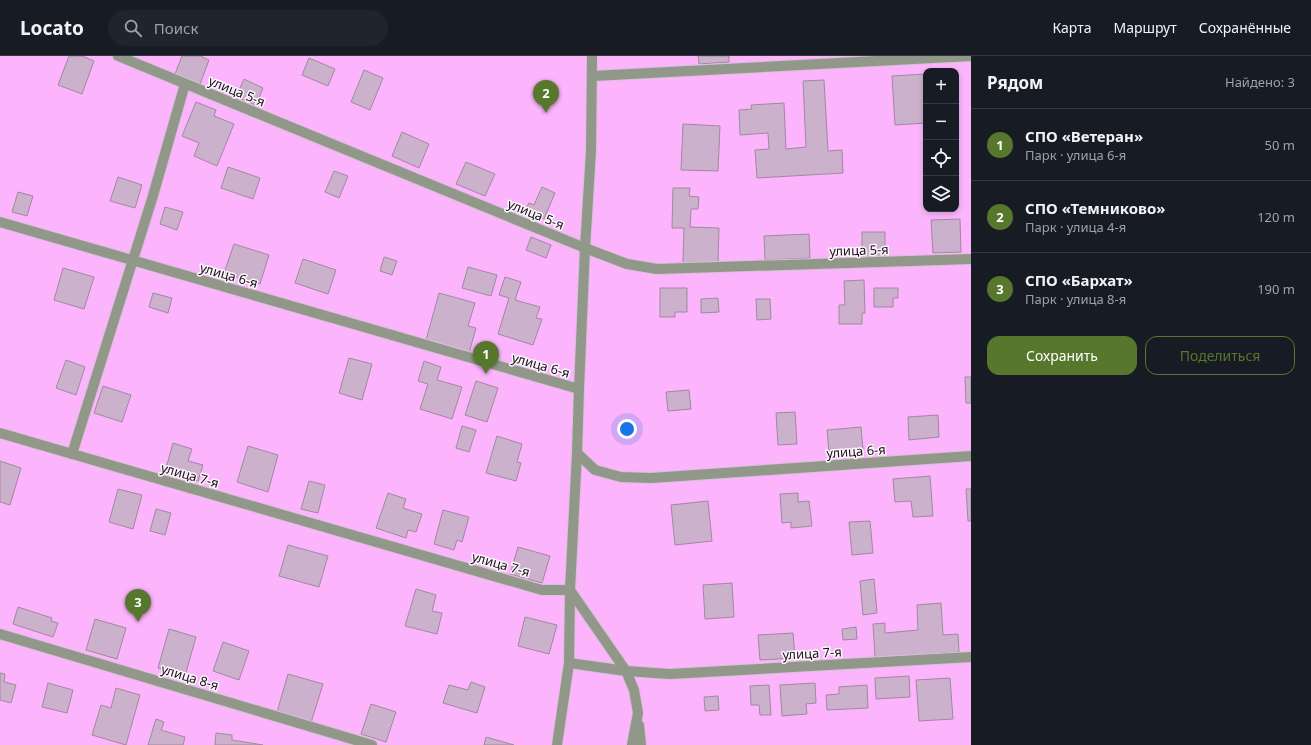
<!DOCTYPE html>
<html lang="ru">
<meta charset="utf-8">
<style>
body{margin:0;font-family:"Noto Sans",sans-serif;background:#20242c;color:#f1f3f6}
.controls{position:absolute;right:12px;top:12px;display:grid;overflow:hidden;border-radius:8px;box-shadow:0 2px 6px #0003}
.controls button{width:36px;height:36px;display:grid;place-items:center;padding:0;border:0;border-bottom:1px solid #363941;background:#171b24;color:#f1f3f6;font:20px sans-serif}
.you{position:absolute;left:627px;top:373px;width:14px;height:14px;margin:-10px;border:3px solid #fff;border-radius:50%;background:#1a73e8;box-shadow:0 0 0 6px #1a73e833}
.badge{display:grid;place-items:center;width:26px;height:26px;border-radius:50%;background:#57772d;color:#fff;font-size:13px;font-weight:700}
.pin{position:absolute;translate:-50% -33px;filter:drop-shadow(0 1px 2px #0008)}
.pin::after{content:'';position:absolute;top:21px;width:14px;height:12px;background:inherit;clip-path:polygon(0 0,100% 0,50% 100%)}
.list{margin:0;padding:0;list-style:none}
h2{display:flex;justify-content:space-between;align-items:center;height:52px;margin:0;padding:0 16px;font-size:17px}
h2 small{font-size:13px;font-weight:400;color:#9ea1a6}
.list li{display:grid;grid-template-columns:26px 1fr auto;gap:12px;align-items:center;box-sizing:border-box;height:72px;padding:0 16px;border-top:1px solid #363941}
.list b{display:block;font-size:15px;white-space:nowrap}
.list p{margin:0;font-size:13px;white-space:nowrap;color:#9ea1a6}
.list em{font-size:13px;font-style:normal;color:#9ea1a6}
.actions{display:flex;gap:8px;padding:12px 16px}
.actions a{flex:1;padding:9px 0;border:1px solid #57772d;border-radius:12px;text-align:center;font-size:14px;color:#57772d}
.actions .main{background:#57772d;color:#fff}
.icon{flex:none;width:22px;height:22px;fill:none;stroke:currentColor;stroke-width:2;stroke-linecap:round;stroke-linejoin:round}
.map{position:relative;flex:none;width:971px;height:689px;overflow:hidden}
header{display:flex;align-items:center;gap:24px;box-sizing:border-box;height:56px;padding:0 20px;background:#171b24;border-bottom:1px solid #363941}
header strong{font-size:19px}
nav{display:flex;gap:22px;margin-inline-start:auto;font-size:14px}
.search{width:280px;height:36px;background:#20242c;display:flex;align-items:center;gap:10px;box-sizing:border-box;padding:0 14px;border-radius:22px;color:#9ea1a6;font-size:15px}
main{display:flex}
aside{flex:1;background:#171b24}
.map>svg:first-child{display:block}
.green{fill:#fcb5fd;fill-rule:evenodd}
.building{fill:#ccb1cc;stroke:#a187a1}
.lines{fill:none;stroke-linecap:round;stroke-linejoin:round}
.minor-casing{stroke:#d9bfd9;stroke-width:12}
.minor{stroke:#91988a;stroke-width:10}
.labels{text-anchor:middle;stroke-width:3;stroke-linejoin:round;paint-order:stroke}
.street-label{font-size:13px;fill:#190f19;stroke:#fdf7fd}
</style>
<header>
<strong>Locato</strong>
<div class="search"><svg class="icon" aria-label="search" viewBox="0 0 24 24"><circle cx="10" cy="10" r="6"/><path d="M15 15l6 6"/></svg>Поиск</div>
<nav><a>Карта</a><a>Маршрут</a><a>Сохранённые</a></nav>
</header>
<main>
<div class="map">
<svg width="971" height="689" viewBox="0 0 971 689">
<rect width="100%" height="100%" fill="#fee1fe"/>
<path class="green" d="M 0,0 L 971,0 L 971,689 L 0,689 ZM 926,15 L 956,15 L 956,153 L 926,153 Z"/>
<g class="building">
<path d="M 69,0 L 82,0 L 94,5 L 82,38 L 58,29 Z"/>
<path d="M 182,0 L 202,0 L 202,1 L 209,4 L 200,28 L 175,18 Z"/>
<path d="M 698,0 L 729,0 L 729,6 L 699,8 Z"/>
<path d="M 309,2 L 335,13 L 328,30 L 302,19 Z"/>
<path d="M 364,14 L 383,22 L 370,54 L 351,46 Z"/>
<path d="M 926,18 L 926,67 L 895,69 L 892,20 Z"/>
<path d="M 244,23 L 263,32 L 256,49 L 236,41 Z"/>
<path d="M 824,24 L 828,95 L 842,94 L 843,117 L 757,122 L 755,94 L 769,93 L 768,77 L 740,79 L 739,54 L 752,53 L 751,49 L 784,47 L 786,93 L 806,91 L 803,25 Z"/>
<path d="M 196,46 L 216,54 L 214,60 L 234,68 L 217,110 L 194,100 L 199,87 L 182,80 Z"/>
<path d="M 683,68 L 720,70 L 718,115 L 681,114 Z"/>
<path d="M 402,76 L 429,88 L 419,112 L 392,100 Z"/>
<path d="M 466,106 L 495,118 L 485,140 L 456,128 Z"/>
<path d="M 228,111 L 260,122 L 253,143 L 221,132 Z"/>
<path d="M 334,115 L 348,120 L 339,142 L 325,136 Z"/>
<path d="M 118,121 L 142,129 L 135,152 L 110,145 Z"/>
<path d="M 542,131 L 555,137 L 544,163 L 525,155 L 529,147 L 534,149 Z"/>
<path d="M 673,132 L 690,132 L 689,140 L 699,141 L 698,153 L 691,153 L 690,171 L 719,172 L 718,207 L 683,207 L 684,172 L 672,172 Z"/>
<path d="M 18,136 L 33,140 L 27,160 L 12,156 Z"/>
<path d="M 165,151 L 183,156 L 177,174 L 160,168 Z"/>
<path d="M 960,163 L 961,196 L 933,197 L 931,164 Z"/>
<rect x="862" y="176" width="23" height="25"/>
<path d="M 809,178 L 810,202 L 765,204 L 764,180 Z"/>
<path d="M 531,181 L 551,189 L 546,202 L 526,194 Z"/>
<path d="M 234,188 L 269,199 L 260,228 L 224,217 Z"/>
<path d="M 384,201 L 397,205 L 392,219 L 380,215 Z"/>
<path d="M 303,203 L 336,214 L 328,238 L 295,227 Z"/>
<path d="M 468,211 L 497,219 L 491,240 L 462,232 Z"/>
<path d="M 63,212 L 94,221 L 84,253 L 54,244 Z"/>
<path d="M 505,221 L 521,226 L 515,244 L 540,251 L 536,262 L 542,263 L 533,289 L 498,278 L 509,242 L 499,239 Z"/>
<path d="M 864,224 L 865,257 L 862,257 L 862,268 L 839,268 L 839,249 L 845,249 L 844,225 Z"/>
<path d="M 660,232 L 687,232 L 687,256 L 675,256 L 675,261 L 660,261 Z"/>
<path d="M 874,232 L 898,232 L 898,242 L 893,242 L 893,251 L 874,251 Z"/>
<path d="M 153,237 L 172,242 L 168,257 L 149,251 Z"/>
<path d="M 439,237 L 475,247 L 468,270 L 476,272 L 469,297 L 426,284 Z"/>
<path d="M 718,242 L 719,256 L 701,257 L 701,243 Z"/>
<path d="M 756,243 L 770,243 L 771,263 L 757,264 Z"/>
<path d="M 349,302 L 372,308 L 362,344 L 339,337 Z"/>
<path d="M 66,304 L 85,311 L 76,339 L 56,332 Z"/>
<path d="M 424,305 L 441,311 L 437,324 L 462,331 L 452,363 L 420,353 L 428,328 L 418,325 Z"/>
<path d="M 965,321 L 971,321 L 971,347 L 966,347 Z"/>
<path d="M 476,325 L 498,332 L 487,366 L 465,359 Z"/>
<path d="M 103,330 L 131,339 L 122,366 L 94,357 Z"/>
<path d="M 689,334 L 691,353 L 668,355 L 666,336 Z"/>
<path d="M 795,356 L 797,388 L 778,389 L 776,357 Z"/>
<path d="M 938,359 L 939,381 L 909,384 L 908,361 Z"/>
<path d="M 462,370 L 476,374 L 469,396 L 456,392 Z"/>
<path d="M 861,371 L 863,393 L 829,396 L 827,374 Z"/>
<path d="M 497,380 L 522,388 L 517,406 L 521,407 L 516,425 L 486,417 Z"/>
<path d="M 173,387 L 192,393 L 188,405 L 203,409 L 198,425 L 165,416 Z"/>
<path d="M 248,390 L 278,399 L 268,436 L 237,426 Z"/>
<path d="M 0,405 L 21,412 L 10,449 L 0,446 Z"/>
<path d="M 930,420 L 933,460 L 913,461 L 911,445 L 895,446 L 893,423 Z"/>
<path d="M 309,425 L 325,429 L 318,457 L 301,453 Z"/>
<path d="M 118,433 L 142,439 L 133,473 L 109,466 Z"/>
<path d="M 966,433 L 971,433 L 971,465 L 968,465 Z"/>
<path d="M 388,437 L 406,443 L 403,452 L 422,458 L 416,476 L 408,474 L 406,482 L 376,472 Z"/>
<path d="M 798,437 L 798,446 L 809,445 L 812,470 L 791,472 L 791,466 L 782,467 L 780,438 Z"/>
<path d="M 708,445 L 712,485 L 675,489 L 671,449 Z"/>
<path d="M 156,453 L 171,457 L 165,479 L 150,475 Z"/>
<path d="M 443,454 L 469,461 L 462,486 L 457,484 L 454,494 L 434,488 Z"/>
<path d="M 870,465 L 873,497 L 852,499 L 849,466 Z"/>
<path d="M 288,489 L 328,500 L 319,531 L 279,520 Z"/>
<path d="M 518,491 L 550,500 L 542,527 L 510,518 Z"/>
<path d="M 874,523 L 877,557 L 863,559 L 860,525 Z"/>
<path d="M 732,527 L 734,561 L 705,563 L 703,529 Z"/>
<path d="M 416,533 L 436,539 L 432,555 L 442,557 L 437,578 L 405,570 Z"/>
<path d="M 941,547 L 943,579 L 958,578 L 959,596 L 875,602 L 873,568 L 885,567 L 885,577 L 918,574 L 917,549 Z"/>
<path d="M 18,551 L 52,562 L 51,565 L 58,567 L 53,581 L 13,568 Z"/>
<path d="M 525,561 L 557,569 L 549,598 L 518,590 Z"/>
<path d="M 95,563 L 126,572 L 117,603 L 86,594 Z"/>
<path d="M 856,571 L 857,583 L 843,584 L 842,573 Z"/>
<path d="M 169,573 L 196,581 L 185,620 L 158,612 Z"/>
<path d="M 793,577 L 795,602 L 760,604 L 758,579 Z"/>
<path d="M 223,586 L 249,595 L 239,624 L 213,615 Z"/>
<path d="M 0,617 L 5,618 L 4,626 L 16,629 L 11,647 L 0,644 Z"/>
<path d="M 288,618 L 323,628 L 311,667 L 277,656 Z"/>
<path d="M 909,620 L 910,641 L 876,643 L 875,622 Z"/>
<path d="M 950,622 L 953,663 L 919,665 L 916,624 Z"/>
<path d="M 471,626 L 485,631 L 477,657 L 443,647 L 449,629 L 468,634 Z"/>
<path d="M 48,627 L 73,634 L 67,657 L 42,651 Z"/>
<path d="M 815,627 L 816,647 L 806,648 L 807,658 L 782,660 L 780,629 Z"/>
<path d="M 769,629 L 771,659 L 760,659 L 759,649 L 751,649 L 750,630 Z"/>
<path d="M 867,629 L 868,652 L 827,654 L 826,639 L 839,638 L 839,631 Z"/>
<path d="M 116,632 L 140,639 L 126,689 L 92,679 L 101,649 L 111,652 Z"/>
<path d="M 718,640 L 719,654 L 705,655 L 704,641 Z"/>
<path d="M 371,648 L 396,656 L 386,686 L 361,678 Z"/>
<path d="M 156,663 L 164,666 L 161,674 L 185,681 L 183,689 L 148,689 Z"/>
<path d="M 216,677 L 232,679 L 232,684 L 263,689 L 215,689 Z"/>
<path d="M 486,681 L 514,689 L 484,689 Z"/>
</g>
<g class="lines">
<g class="minor-casing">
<g id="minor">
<path d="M 118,0 L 585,192 L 627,208 L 657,213 L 971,203"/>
<path d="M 593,20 L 971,0"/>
<path d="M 0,166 L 579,333 L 577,397 L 595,414 L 621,421 L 651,422 L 971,400"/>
<path d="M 579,333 L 585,192 L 591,95 L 592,0"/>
<path d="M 0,377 L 542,534 L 570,534 L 626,615 L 670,618 L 971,601"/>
<path d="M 72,398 L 152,143 L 185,28"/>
<path d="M 0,578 L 372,689"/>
<path d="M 569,607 L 626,615 L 634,634 L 638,657 L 632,689"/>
<path d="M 639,669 L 641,689"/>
<path d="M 557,689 L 569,607 L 570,534 L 577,397"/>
</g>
</g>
<use href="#minor" class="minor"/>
</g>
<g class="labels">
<g class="street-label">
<text transform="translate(237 35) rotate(22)" y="5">улица 5-я</text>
<text transform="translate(536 158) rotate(22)" y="5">улица 5-я</text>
<text transform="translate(859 194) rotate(-2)" y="5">улица 5-я</text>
<text transform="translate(229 219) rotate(16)" y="5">улица 6-я</text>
<text transform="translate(541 309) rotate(16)" y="5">улица 6-я</text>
<text transform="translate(856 395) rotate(-4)" y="5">улица 6-я</text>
<text transform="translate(190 419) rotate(16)" y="5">улица 7-я</text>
<text transform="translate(501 508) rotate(16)" y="5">улица 7-я</text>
<text transform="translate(812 597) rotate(-3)" y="5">улица 7-я</text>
<text transform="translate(190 621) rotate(17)" y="5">улица 8-я</text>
</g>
</g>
</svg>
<div class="controls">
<button>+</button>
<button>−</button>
<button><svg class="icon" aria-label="locate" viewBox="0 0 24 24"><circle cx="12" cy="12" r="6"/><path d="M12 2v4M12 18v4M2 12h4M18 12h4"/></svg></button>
<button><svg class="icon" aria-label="layers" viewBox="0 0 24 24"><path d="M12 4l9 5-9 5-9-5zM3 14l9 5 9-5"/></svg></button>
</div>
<div class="you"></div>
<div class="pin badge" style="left:486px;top:318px">1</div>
<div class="pin badge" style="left:546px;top:57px">2</div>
<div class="pin badge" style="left:138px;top:566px">3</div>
</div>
<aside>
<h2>Рядом<small>Найдено: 3</small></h2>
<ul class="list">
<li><span class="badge">1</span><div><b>СПО «Ветеран»</b><p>Парк · улица 6-я</p></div><em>50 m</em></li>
<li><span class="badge">2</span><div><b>СПО «Темниково»</b><p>Парк · улица 4-я</p></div><em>120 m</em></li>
<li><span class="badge">3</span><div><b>СПО «Бархат»</b><p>Парк · улица 8-я</p></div><em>190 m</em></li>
</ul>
<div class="actions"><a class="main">Сохранить</a><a>Поделиться</a></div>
</aside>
</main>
